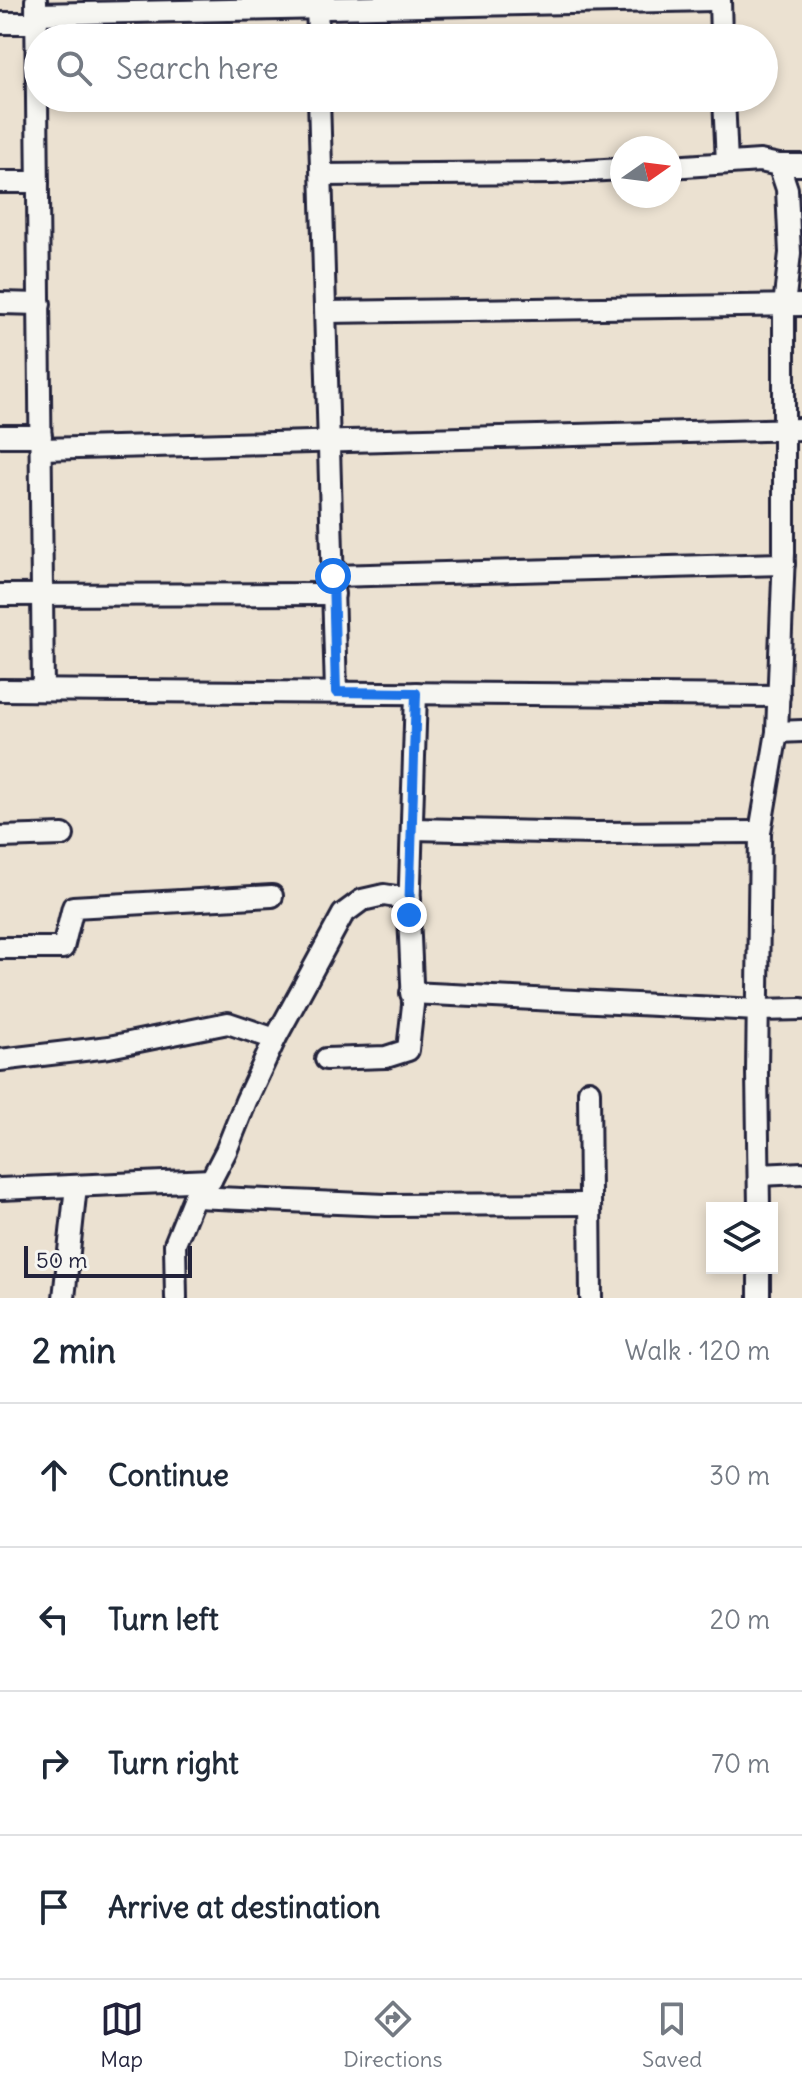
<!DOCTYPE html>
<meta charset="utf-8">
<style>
body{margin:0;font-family:Delius,sans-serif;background:#f6f6f7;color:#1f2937}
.controls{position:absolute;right:24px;bottom:24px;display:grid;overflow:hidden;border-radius:0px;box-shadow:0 4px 12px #0003}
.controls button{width:72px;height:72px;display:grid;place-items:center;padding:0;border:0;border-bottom:2px solid #e0e1e3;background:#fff;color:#1f2937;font:40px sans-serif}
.compass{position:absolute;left:610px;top:136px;width:72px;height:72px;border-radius:50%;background:#fff;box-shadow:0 4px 12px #0003;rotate:76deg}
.scale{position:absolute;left:24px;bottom:20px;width:168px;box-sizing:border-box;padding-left:8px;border:4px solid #22223b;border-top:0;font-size:22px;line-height:28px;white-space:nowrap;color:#22223b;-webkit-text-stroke:6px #f6f6f2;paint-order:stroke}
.stop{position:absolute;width:24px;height:24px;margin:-18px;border:6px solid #1a73e8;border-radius:50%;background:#fff}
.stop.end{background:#1a73e8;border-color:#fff;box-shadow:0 2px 8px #0008}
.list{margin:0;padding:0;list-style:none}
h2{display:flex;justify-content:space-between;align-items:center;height:104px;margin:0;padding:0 32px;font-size:34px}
h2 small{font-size:26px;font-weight:400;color:#747a83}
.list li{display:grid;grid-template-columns:52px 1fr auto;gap:24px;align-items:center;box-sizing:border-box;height:144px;padding:0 32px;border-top:2px solid #e0e1e3}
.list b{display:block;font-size:30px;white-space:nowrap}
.list em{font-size:26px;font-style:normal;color:#747a83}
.icon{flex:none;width:44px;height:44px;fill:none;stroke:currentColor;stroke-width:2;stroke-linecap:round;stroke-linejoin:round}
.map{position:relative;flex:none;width:802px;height:1298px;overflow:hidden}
.search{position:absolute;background:#fff;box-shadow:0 4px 12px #0003;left:24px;right:24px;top:24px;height:88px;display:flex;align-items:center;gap:20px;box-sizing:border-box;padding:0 28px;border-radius:44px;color:#747a83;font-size:30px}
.sheet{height:680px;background:#fff}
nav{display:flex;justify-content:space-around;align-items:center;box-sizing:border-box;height:112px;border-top:2px solid #e0e1e3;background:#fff;font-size:22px;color:#747a83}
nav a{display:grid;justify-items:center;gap:4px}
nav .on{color:#22223b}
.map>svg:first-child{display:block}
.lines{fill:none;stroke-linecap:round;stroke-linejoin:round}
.minor-casing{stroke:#22223b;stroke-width:26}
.minor{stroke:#f6f6f2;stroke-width:20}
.route{stroke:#1a73e8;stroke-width:10}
</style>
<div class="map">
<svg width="802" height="1298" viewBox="0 0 802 1298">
<rect width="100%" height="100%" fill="#ebe1d1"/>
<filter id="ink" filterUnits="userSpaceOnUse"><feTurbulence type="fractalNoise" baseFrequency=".0125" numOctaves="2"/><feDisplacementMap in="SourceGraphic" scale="16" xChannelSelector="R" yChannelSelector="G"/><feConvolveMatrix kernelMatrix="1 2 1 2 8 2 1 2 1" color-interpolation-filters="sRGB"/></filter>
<g filter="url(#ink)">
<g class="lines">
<g class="minor-casing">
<g id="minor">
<path d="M 36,0 L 43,690"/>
<path d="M 317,0 L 318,38"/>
<path d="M 720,0 L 721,38"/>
<path d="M 36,14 L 713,0"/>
<path d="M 0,23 L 37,23"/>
<path d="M 319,98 L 336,692"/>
<path d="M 724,98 L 727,163"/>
<path d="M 779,165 L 802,165"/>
<path d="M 670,167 L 760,161 L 779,165 L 787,189 L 790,253 L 784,306 L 784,553 L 777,732 L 760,832 L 757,1072 L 759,1208"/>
<path d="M 322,175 L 553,173 L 622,169"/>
<path d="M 0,182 L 38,182"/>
<path d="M 0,303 L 40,304"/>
<path d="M 326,312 L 802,305"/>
<path d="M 0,436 L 41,436"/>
<path d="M 41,449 L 802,429"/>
<path d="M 333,576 L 784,564"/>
<path d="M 0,595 L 334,594"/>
<path d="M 0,690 L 779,696"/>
<path d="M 777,732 L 802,731"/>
<path d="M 412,829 L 593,833 L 760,832"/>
<path d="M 0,837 L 63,835"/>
<path d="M 0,948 L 63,948 L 73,907 L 272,896"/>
<path d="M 411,993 L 758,1010 L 802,1009"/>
<path d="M 326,1059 L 386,1057 L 408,1050 L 413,1005 L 409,915 L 416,693"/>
<path d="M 0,1060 L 109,1047 L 228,1023 L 275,1039"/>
<path d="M 589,1091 L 591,1298"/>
<path d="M 759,1175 L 802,1173"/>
<path d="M 0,1189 L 211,1180"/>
<path d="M 194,1197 L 386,1205 L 590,1204"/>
<path d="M 759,1268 L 759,1298"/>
<path d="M 64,1298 L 76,1186"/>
<path d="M 176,1298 L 175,1244 L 194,1197 L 211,1180 L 226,1151 L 246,1101 L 275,1039 L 343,914 L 362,900 L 384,895 L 410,899"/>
</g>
</g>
<use href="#minor" class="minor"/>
</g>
</g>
<g class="lines" filter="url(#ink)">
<path class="route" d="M 333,576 L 336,692 L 416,693 L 409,915"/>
</g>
</svg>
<div class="controls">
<button><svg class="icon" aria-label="layers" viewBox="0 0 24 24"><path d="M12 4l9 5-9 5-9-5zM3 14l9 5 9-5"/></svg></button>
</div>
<svg class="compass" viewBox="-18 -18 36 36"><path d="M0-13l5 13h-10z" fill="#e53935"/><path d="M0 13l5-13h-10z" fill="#747a83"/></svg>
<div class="scale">50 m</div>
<div class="stop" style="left:333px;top:576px"></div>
<div class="stop end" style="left:409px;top:915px"></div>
<div class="search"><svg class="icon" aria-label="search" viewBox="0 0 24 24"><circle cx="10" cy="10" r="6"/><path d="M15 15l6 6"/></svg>Search here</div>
</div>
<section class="sheet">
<h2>2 min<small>Walk · 120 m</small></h2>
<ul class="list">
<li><svg class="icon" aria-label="ahead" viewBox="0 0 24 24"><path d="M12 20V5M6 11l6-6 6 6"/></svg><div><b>Continue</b></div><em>30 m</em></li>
<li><svg class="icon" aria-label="left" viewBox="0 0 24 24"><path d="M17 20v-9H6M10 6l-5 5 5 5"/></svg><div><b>Turn left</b></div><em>20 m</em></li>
<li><svg class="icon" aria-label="right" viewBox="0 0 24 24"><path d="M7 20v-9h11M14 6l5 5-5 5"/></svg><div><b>Turn right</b></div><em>70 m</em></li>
<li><svg class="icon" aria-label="arrive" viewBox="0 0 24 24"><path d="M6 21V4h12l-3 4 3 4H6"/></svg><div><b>Arrive at destination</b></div></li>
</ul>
</section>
<nav>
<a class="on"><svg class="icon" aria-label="map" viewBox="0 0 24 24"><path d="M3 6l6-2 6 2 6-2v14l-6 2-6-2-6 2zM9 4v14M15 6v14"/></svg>Map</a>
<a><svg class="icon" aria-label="directions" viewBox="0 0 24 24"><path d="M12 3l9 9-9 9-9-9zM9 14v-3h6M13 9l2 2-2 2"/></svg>Directions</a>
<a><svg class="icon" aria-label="saved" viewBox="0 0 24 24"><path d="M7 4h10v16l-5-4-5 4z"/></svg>Saved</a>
</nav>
